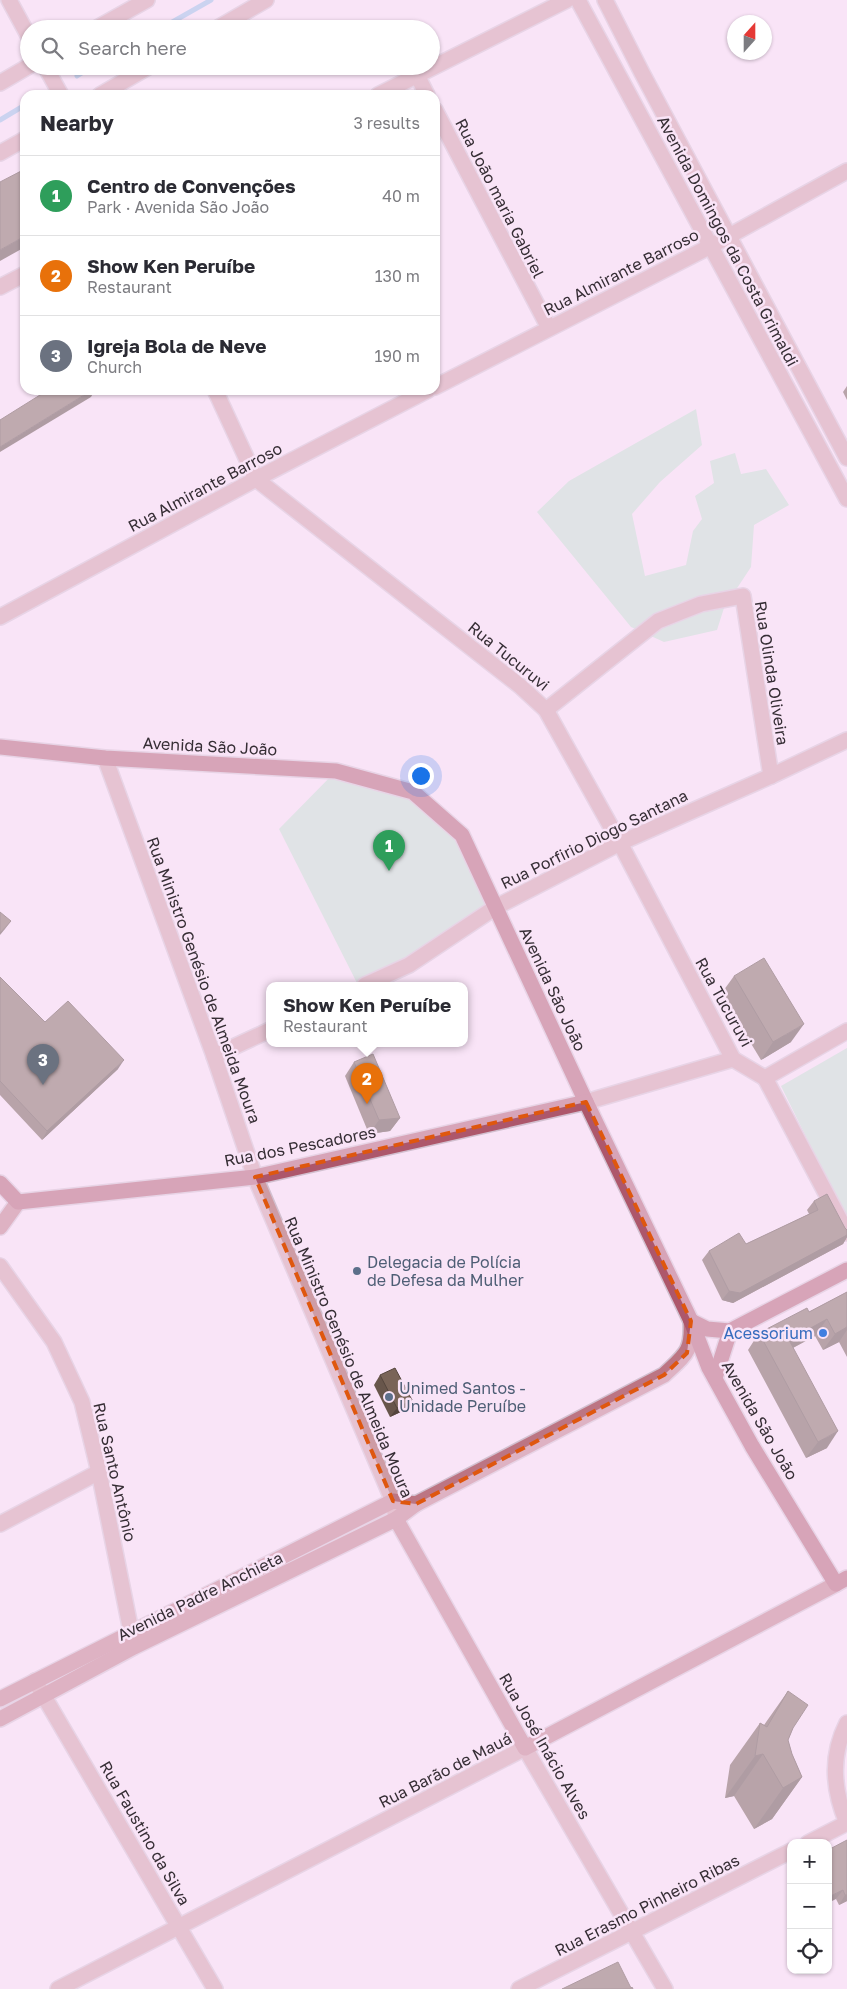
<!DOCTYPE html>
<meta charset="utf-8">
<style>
body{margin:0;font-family:"Golos Text",sans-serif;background:#f7f7f7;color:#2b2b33}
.controls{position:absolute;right:15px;bottom:15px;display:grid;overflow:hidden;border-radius:10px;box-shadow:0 1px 4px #0004}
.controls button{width:45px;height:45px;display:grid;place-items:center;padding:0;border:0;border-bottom:1px solid #e1e1e2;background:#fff;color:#2b2b33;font:25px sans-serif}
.compass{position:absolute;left:727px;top:15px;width:45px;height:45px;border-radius:50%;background:#fff;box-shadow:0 1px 4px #0004;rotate:21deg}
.you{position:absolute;left:420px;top:775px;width:18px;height:18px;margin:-12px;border:4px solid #fff;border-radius:50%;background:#1a73e8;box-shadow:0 0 0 8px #1a73e833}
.badge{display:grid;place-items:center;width:32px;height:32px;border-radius:50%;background:#d14143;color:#fff;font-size:16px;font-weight:700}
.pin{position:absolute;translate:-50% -41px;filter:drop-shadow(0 1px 2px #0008)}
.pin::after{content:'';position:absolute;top:26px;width:18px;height:15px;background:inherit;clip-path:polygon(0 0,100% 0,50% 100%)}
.popup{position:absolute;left:266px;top:982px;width:202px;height:65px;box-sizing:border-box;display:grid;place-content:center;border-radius:10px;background:#fff;filter:drop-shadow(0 1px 4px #0005);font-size:16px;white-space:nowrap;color:#7c7c81}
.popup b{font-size:19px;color:#2b2b33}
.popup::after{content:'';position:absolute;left:50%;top:100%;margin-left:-10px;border:10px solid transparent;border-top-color:#fff}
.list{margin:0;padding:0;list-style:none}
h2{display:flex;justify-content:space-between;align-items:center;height:65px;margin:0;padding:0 20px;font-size:21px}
h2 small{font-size:16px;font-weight:400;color:#7c7c81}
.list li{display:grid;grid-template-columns:32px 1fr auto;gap:15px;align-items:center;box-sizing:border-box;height:80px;padding:0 20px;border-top:1px solid #e1e1e2}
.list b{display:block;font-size:19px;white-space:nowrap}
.list p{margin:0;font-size:16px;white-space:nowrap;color:#7c7c81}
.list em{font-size:16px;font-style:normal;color:#7c7c81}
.icon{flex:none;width:28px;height:28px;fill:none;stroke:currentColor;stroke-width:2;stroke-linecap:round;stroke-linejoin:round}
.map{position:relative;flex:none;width:847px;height:1989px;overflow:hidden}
.search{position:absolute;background:#fff;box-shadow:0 1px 4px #0004;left:20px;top:20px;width:420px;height:55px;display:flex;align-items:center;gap:12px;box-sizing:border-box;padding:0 18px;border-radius:28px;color:#7c7c81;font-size:19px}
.panel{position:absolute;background:#fff;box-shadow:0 1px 4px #0004;left:20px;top:90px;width:420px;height:305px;border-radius:15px}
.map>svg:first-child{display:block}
.green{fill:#c1e3d0}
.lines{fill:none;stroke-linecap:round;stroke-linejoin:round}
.stream{stroke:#93bfe7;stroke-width:5}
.street-casing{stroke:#d2c0d0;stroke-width:18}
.secondary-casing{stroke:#d2c0d0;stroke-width:18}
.primary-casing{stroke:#d2c0d0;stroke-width:18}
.street{stroke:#ce9ca5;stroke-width:15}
.secondary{stroke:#bc7583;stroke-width:15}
.primary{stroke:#ad576b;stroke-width:15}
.wall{fill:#68564b}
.shaded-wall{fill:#55463d}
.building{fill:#796457;stroke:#55463d}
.marked{fill:none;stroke:#df570e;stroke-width:4;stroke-dasharray:10 6;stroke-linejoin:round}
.service-dot{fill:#5c6f8a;stroke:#f9e4f7;stroke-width:2}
.shop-dot{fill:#3f7fe0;stroke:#f9e4f7;stroke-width:2}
.labels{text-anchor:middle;stroke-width:5;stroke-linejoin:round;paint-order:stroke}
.street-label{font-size:16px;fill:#362e35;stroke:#f9e4f7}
.service-label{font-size:16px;fill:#4e5e75;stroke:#f9e4f7;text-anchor:start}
.shop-label{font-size:16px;fill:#366cbe;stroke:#f9e4f7;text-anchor:end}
</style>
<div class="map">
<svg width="847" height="1989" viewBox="0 0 847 1989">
<rect width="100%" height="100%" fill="#f9e4f7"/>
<g class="green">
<path d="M 696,409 L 702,445 L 660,482 L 632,514 L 645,576 L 686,565 L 693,531 L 702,519 L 695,496 L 714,483 L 710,461 L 735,453 L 741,474 L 766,469 L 789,505 L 754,525 L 751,567 L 724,608 L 717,630 L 664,642 L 631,627 L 537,512 L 569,481 Z"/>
<path d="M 336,771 L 413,792 L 462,835 L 496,907 L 409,965 L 358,985 L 279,829 Z"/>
<path d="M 847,1048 L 847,1220 L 781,1086 Z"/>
</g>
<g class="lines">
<g class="stream">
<path d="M 160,29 L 211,0"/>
<path d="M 77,76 L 93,66"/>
<path d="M 0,120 L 25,105"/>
</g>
<g class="street-casing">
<g id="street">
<path d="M 9,0 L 29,37"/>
<path d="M 578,0 L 847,499"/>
<path d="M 605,0 L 642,73 L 847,458"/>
<path d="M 95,29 L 147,0"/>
<path d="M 216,29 L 266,0"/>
<path d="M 45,66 L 61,95"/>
<path d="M 417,75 L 427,95"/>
<path d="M 0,83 L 29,66"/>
<path d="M 100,95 L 150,66"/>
<path d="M 378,95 L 567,0"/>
<path d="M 435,110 L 549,328"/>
<path d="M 0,153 L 25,139"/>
<path d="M 0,287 L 25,274"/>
<path d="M 435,387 L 711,246 L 847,171"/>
<path d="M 215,390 L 256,479 L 520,686 L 546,710 L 620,843 L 733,1059 L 765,1078"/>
<path d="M 0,617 L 256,479 L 428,390"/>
<path d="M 546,710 L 658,621 L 701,604 L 743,596 L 771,776"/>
<path d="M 105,758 L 214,1056 L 255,1177 L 393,1501 L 396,1519"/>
<path d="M 365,985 L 409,965 L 496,907 L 620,843 L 771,776 L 847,740"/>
<path d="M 214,1056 L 270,1030"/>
<path d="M 765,1078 L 847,1233"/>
<path d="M 765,1078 L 847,1031"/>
<path d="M 586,1102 L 733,1059"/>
<path d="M 0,1266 L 54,1342 L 82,1402 L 99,1472 L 134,1646"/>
<path d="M 0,1524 L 99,1472"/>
<path d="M 35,1681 L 215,1989"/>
<path d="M 847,1723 C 830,1756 833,1790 847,1823"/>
<path d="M 808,1843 L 847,1823"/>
<path d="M 58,1989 L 525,1748 L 665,1989"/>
<path d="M 519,1989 L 791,1851"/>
</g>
</g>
<g class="secondary-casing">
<g id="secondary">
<path d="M 0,1227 L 18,1202"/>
<path d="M 396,1519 L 525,1748 L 836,1584"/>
<path d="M 0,1699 L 393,1501 L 416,1504"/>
<path d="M 0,1719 L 134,1647 L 396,1519 L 416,1504 L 664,1375 C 685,1355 693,1352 691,1321"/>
</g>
</g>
<g class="primary-casing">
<g id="primary">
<path d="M 0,747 L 105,758 L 336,771 L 413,792 L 462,835 L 586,1102 L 691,1321 L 709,1368 L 752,1446 L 836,1584 L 847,1578"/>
<path d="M 0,1183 L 18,1202 L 255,1177 L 586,1102"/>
<path d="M 691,1321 L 707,1329 L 730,1331 L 847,1270"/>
<path d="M 715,1378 L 730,1331"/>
</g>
</g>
<use href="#street" class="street"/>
<use href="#secondary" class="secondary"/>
<use href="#primary" class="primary"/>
</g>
<g class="wall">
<path d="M 847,386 L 847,400 L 843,392 Z"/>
<path d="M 734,976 L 791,1042 L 761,1060 L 721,994 Z"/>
<path d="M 0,977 L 45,1022 L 118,1069 L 42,1140 L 0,1095 Z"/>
<path d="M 354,1062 L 400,1118 L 390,1131 L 369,1134 L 345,1076 Z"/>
<path d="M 814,1201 L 847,1230 L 847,1237 L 843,1244 L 733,1303 L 722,1300 L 702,1260 L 709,1251 L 746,1244 L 809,1214 L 807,1210 Z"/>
<path d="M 847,1292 L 847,1357 L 839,1342 L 823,1350 L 815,1336 L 793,1348 L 827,1448 L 806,1458 L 748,1350 L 759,1333 L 809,1312 Z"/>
<path d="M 380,1375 L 412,1400 L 405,1410 L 390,1417 L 374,1385 Z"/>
<path d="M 788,1691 L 793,1728 L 788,1740 L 792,1754 L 802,1777 L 772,1819 L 754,1829 L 734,1796 L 725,1798 L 730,1765 L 760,1723 L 764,1725 Z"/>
<path d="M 847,1841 L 847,1901 L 839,1905 L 836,1899 Z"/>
</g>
<g class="shaded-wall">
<path d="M 25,236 L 25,247 L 0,261 L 0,250 Z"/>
<path d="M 92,390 L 95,390 L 91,397 L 0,452 L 0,447 Z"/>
<path d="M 11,921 L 5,929 L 0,935 L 0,933 Z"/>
<path d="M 804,1024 L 791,1042 L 761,1060 L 773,1042 Z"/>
<path d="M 124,1060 L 118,1069 L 42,1140 L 47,1131 Z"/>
<path d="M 400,1118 L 390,1131 L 369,1134 L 379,1120 Z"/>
<path d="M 847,1235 L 847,1237 L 843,1244 L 733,1303 L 722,1300 L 729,1291 Z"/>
<path d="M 827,1319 L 815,1336 L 777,1356 L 789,1340 Z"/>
<path d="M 847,1327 L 847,1330 L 839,1342 L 823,1350 L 835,1334 Z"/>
<path d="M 412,1400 L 405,1410 L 390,1417 L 397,1408 Z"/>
<path d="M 838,1431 L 827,1448 L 806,1458 L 818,1442 Z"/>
<path d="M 763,1754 L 734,1796 L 725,1798 L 755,1756 Z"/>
<path d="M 802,1777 L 772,1819 L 754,1829 L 783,1788 Z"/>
<path d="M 843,1890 L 836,1899 L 828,1903 L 828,1897 Z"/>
<path d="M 845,1895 L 847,1895 L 847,1901 L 839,1905 Z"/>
</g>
<g class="building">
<path d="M 25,169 L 25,236 L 0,250 L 0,182 Z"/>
<path d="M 48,390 L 92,390 L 0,447 L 0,420 Z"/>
<path d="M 0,912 L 11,921 L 0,933 Z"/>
<path d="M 764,958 L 804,1024 L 773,1042 L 734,976 Z"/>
<path d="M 0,977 L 45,1022 L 68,1001 L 124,1060 L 47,1131 L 0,1081 Z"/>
<path d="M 373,1054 L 400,1118 L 379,1120 L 354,1062 Z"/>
<path d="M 827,1194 L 845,1228 L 847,1230 L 847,1235 L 740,1293 L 729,1291 L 709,1251 L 739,1233 L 746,1244 L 818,1210 L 814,1201 Z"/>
<path d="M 847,1292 L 847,1327 L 835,1334 L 827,1319 L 789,1340 L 838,1431 L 818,1442 L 759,1333 L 807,1308 L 809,1312 Z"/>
<path d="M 395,1368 L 412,1400 L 397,1408 L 380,1375 Z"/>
<path d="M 788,1691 L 808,1705 L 793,1728 L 788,1740 L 792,1754 L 802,1777 L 783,1788 L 763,1754 L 755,1756 L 760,1723 L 767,1727 Z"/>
<path d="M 847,1840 L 847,1895 L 845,1895 L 843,1890 L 828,1897 L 828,1850 Z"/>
<path d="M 618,1962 L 631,1988 L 632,1987 L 633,1989 L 562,1989 Z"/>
</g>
<path d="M0 0H847V1989H0ZM 586,1102 L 691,1321 L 687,1353 L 664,1375 L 416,1504 L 393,1501 L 255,1177 Z" fill="#f9e4f7" fill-opacity=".55" fill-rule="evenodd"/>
<path class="marked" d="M 586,1102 L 691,1321 L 687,1353 L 664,1375 L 416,1504 L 393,1501 L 255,1177 Z"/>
<g class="service-dot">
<circle cx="357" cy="1271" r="5"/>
<circle cx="389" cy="1397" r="5"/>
</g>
<circle class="shop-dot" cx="823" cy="1333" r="5"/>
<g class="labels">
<g class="street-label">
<text transform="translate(500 198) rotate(63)" y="6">Rua João maria Gabriel</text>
<text transform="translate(728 241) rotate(62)" y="6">Avenida Domingos da Costa Grimaldi</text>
<text transform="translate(621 272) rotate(-27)" y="6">Rua Almirante Barroso</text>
<text transform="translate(205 487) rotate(-28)" y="6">Rua Almirante Barroso</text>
<text transform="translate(509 656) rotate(39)" y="6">Rua Tucuruvi</text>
<text transform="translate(772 673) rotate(81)" y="6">Rua Olinda Oliveira</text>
<text transform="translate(210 746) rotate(3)" y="6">Avenida São João</text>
<text transform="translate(594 839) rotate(-26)" y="6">Rua Porfirio Diogo Santana</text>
<text transform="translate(204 980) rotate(70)" y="6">Rua Ministro Genésio de Almeida Moura</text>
<text transform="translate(553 989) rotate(65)" y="6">Avenida São João</text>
<text transform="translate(724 1002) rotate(61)" y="6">Rua Tucuruvi</text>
<text transform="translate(300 1146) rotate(-11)" y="6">Rua dos Pescadores</text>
<text transform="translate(349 1357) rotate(67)" y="6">Rua Ministro Genésio de Almeida Moura</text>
<text transform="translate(760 1420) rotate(60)" y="6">Avenida São João</text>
<text transform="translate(115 1472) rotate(77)" y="6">Rua Santo Antônio</text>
<text transform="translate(200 1596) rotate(-26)" y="6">Avenida Padre Anchieta</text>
<text transform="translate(545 1746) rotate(60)" y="6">Rua José Inácio Alves</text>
<text transform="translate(445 1770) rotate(-27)" y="6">Rua Barão de Mauá</text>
<text transform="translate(145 1833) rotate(60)" y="6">Rua Faustino da Silva</text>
<text transform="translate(647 1905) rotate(-27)" y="6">Rua Erasmo Pinheiro Ribas</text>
</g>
<g class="service-label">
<text x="367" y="1268">Delegacia de Polícia<tspan x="367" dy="18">de Defesa da Mulher</tspan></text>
<text x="399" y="1394">Unimed Santos -<tspan x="399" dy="18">Unidade Peruíbe</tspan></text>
</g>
<g class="shop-label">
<text x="813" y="1339">Acessorium</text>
</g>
</g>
</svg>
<div class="controls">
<button>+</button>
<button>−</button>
<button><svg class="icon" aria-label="locate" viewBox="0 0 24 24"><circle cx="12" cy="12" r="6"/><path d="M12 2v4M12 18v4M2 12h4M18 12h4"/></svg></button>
</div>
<svg class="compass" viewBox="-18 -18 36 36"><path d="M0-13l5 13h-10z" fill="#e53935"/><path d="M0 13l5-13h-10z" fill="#7c7c81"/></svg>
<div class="you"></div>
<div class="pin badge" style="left:389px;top:871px;background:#2e9e5b">1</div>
<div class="pin badge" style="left:367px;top:1104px;background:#e8710a">2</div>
<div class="popup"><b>Show Ken Peruíbe</b>Restaurant</div>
<div class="pin badge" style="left:43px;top:1085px;background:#6b7280">3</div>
<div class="search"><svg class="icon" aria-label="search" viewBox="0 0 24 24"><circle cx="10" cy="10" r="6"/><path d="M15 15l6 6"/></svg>Search here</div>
<section class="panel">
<h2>Nearby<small>3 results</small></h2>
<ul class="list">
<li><span class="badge" style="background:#2e9e5b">1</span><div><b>Centro de Convenções</b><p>Park · Avenida São João</p></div><em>40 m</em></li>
<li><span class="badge" style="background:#e8710a">2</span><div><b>Show Ken Peruíbe</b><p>Restaurant</p></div><em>130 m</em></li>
<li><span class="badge" style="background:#6b7280">3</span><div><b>Igreja Bola de Neve</b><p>Church</p></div><em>190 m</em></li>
</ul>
</section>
</div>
